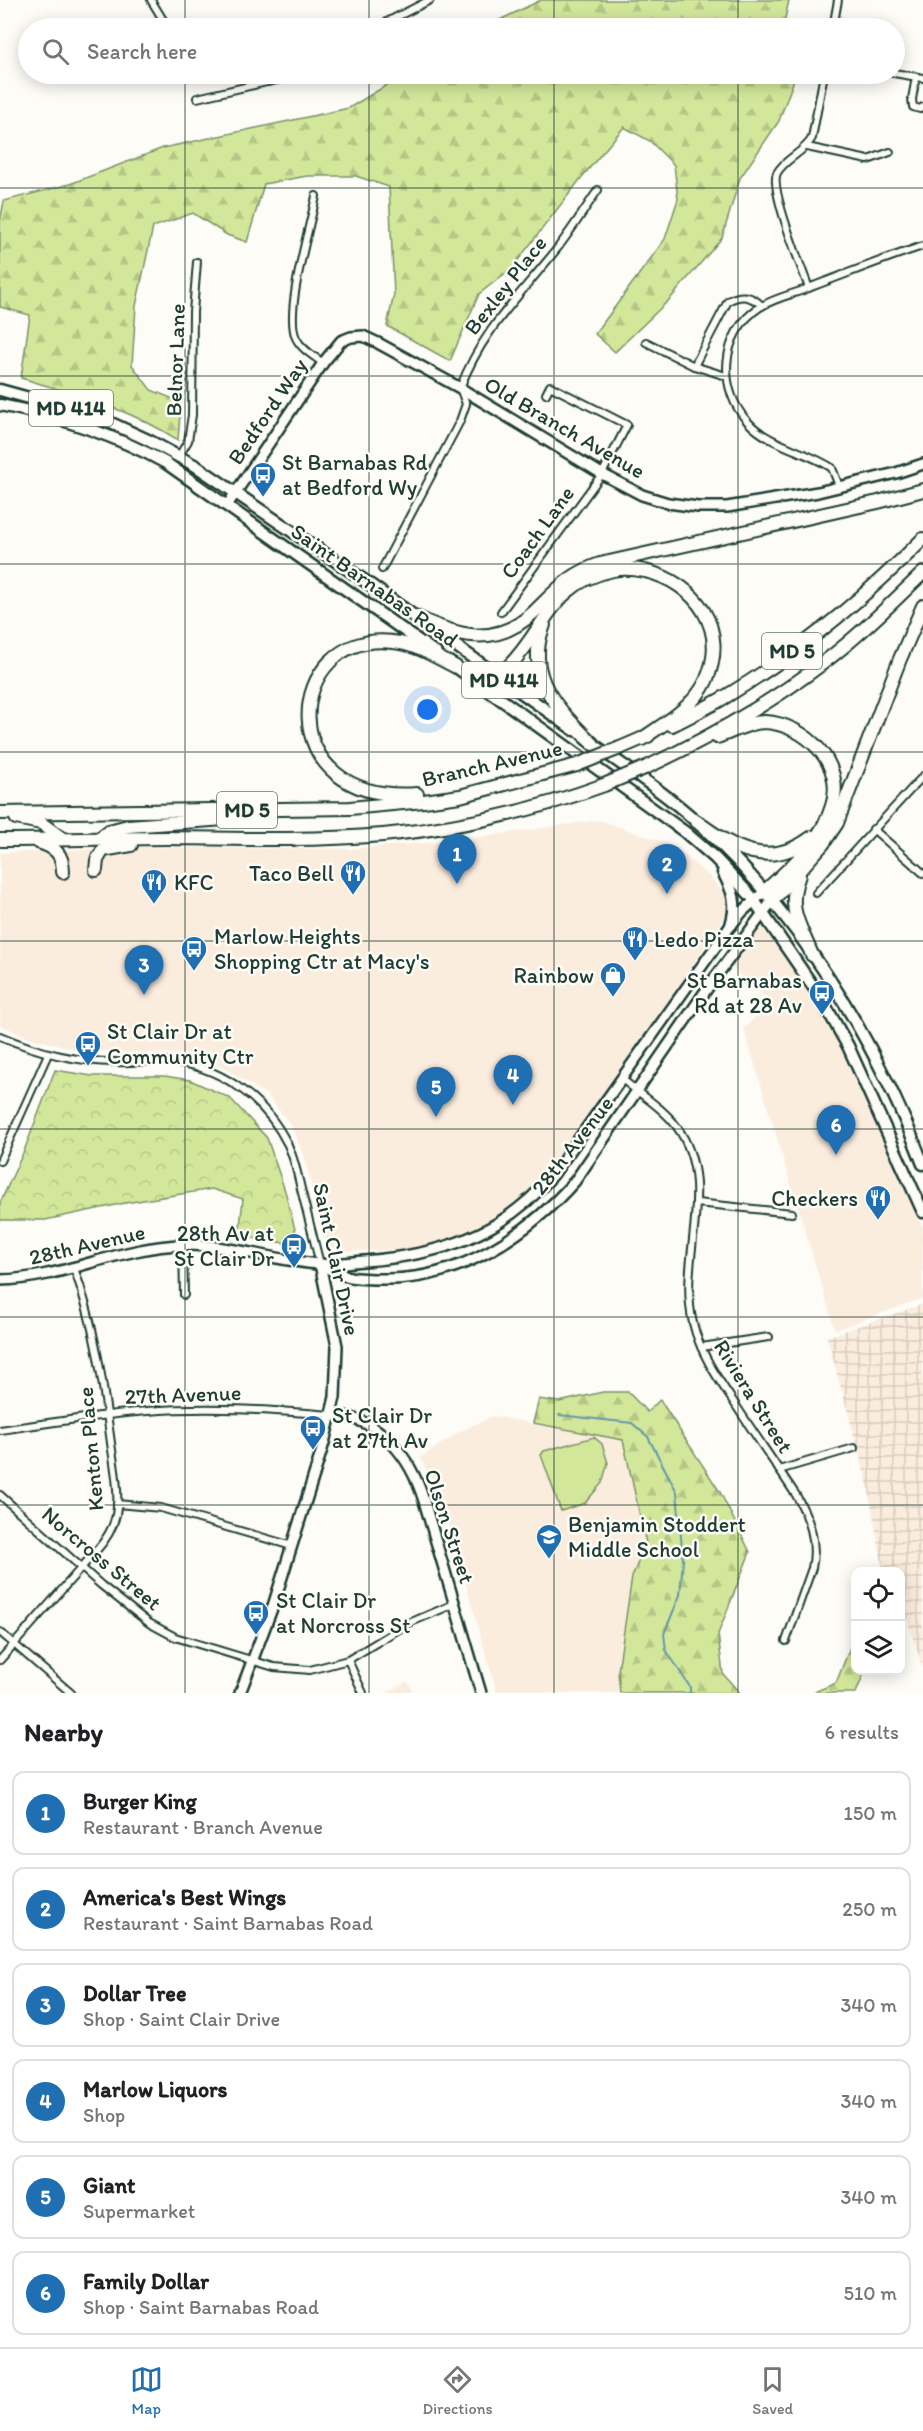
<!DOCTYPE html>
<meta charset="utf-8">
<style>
body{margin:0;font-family:Itim,sans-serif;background:#f6f6f6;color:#202124}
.controls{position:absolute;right:18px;bottom:18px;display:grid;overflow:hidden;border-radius:12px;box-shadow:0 3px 15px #0003}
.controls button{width:54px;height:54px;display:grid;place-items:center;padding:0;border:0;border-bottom:2px solid #e0e0e0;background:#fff;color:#202124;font:30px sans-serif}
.you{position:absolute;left:428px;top:710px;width:21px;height:21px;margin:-15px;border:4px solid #fff;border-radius:50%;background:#1a73e8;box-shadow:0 0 0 9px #1a73e833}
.badge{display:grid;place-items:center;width:39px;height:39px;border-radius:50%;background:#1f6fb2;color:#fff;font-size:20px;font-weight:700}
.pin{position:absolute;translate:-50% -50px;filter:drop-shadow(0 2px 3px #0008)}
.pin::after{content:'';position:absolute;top:32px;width:21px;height:18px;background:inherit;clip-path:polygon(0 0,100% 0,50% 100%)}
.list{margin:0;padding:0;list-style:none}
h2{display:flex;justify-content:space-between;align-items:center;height:78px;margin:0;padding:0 24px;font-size:26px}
h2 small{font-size:20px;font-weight:400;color:#757577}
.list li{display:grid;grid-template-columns:39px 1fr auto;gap:18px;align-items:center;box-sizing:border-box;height:84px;margin:0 12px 12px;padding:0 12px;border:2px solid #e0e0e0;border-radius:12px}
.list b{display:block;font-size:22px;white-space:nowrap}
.list p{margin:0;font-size:20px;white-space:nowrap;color:#757577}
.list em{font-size:20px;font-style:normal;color:#757577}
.icon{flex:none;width:33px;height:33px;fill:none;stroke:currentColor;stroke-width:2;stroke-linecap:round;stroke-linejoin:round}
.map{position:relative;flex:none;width:923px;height:1693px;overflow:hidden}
.search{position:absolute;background:#fff;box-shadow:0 3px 15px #0003;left:18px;right:18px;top:18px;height:66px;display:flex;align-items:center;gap:15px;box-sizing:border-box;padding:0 21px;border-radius:33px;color:#757577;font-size:22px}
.sheet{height:654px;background:#fff}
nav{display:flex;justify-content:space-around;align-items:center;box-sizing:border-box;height:84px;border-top:2px solid #e0e0e0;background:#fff;font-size:16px;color:#757577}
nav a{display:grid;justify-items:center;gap:3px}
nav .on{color:#1f6fb2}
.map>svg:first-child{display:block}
.built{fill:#fbedde}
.industrial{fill:url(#industrial-grid)}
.grass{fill:#d3e79b;stroke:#799268;stroke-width:1.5}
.forest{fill:url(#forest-firs);stroke:#799268;stroke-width:1.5}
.park{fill:url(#park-crowns);stroke:#799268;stroke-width:1.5}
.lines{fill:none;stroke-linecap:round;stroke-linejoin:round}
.stream{stroke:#6499a7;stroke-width:2}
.street-casing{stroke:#1f3d34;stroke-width:10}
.secondary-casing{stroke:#1f3d34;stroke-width:14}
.primary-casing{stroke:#1f3d34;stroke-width:15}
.highway-casing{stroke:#1f3d34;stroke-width:16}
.street{stroke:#fdfcf7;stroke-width:6}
.secondary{stroke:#fdfcf7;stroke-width:9}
.primary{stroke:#fdfcf7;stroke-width:10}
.highway{stroke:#fdfcf7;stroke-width:12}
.highway-bridge-casing{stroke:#1f3d34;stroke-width:16;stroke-linecap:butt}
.highway-bridge{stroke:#fdfcf7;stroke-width:12}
.grid{fill:none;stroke:#1f3d34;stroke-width:1.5;stroke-opacity:0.55}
.labels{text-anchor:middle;stroke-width:5;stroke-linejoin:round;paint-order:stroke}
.shield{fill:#fdfcf7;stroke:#62766e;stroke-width:1.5}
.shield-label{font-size:21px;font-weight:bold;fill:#1f3d34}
.street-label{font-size:22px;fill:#1f3d34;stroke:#fdfcf7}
.poi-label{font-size:22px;fill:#1f3d34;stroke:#fdfcf7;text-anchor:start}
</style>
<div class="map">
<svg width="923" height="1693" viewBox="0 0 923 1693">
<defs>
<pattern id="industrial-grid" width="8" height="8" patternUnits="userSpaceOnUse" patternTransform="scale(1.5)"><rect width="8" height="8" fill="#fbedde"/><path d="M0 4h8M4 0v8" fill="none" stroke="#d7ccbf"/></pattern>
<pattern id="forest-firs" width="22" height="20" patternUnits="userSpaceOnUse" patternTransform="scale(1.5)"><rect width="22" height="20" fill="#d3e79b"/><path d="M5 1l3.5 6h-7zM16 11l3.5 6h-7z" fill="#b5c786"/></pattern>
<pattern id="park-crowns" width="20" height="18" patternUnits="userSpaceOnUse" patternTransform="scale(1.5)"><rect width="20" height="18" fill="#d3e79b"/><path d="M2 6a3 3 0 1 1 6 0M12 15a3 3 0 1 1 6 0" fill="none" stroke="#b5c786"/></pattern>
</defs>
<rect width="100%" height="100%" fill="#fdfcf7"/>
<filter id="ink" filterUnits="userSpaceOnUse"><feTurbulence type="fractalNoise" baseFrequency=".0167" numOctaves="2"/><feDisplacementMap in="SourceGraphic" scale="12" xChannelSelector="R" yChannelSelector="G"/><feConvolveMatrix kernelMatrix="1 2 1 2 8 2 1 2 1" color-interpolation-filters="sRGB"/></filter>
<g filter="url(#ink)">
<g class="built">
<path d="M 599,820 L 672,845 L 709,876 L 727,897 L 729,911 L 669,1000 L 548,1170 L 524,1196 L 486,1223 L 455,1238 L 406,1250 L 344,1251 L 327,1245 L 304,1156 L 290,1124 L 267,1095 L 224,1068 L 185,1054 L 83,1051 L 27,1037 L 0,1025 L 0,853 L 134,847 L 348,849 L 453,841 Z"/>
<path d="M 763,920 L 836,1038 L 903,1178 L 923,1227 L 923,1298 L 835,1330 L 744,1029 L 769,1001 L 729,965 Z"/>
<path d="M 493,1416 L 623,1440 L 646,1543 L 632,1577 L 618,1671 L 620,1693 L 497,1693 L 448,1522 L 432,1479 L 420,1458 L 459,1432 Z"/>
<path d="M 408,1681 L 413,1693 L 387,1693 Z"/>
</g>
<path class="industrial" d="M 923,1304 L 923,1669 L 907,1619 L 901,1614 L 900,1572 L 884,1571 L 883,1569 L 868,1486 L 827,1337 Z"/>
<path class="grass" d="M 594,1437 L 602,1444 L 608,1463 L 602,1483 L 585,1503 L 561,1511 L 541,1455 L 544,1451 Z"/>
<g class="forest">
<path d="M 541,0 L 789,0 L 783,28 L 483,28 Z"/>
<path d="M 405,74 L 796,74 L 779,121 L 740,178 L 722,238 L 670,299 L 615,352 L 595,334 L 665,239 L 678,199 L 674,165 L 650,141 L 624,127 L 582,177 L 512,268 L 479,294 L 450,361 L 387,326 L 394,294 L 389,187 L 356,176 L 307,176 L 264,184 L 247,242 L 227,235 L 193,213 L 153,227 L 136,306 L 132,365 L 151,390 L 181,402 L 178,440 C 131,409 74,394 21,378 L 30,315 L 0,307 L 0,222 L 4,201 L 70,184 L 163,148 L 349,108 Z"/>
<path d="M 603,1392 L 628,1392 L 647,1412 L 660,1400 L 720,1492 L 750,1552 L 718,1634 L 723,1674 L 740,1693 L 620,1693 L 618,1671 L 632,1577 L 646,1543 L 623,1440 L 533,1423 L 539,1399 L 559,1402 Z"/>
<path d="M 855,1635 L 856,1670 L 865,1671 L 856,1693 L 812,1693 L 836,1683 Z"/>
</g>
<path class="park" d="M 55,1070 L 92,1076 L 164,1076 L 190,1080 L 230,1098 L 267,1138 L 285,1191 L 299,1245 L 239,1236 L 243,1199 L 212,1189 L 125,1203 L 45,1220 L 0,1220 L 0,1203 L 24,1151 Z"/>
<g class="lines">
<path class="stream" d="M 559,1415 L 632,1423 L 648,1437 L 677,1492 L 683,1560 L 680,1595 L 664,1634 L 666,1650 L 690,1687 L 690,1693"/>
<g class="street-casing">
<g id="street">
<path d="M 151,0 L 168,28"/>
<path d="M 375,28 L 430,0"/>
<path d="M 833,28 L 838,0"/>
<path d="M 894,73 L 923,78"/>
<path d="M 916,77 L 912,99 L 913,107 L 920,109 L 923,107"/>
<path d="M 267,82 L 304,74"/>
<path d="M 197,98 L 267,82 L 266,74"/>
<path d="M 807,147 L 868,160 L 890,152"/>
<path d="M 316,196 C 310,228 284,311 296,338 C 301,349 314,356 323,363"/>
<path d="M 809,288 C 802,269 769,188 777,173 C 785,158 804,153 812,138 L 824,74"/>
<path d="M 646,342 L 694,366 L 726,376"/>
<path d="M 694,366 L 728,301 C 741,294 751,295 762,306"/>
<path d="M 179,456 L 188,441 L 192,415 L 193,312 L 197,262"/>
<path d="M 839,486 L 832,468 C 807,451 770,446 748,422 C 717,389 720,333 760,307 C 776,297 795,294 811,287 C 849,273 885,258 923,246"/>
<path d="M 382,569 L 460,421 L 466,404 L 460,388 C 483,329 518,298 556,250 C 571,231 584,210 598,190"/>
<path d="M 501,612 L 602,474 L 627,425 L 550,386 L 546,394"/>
<path d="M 873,829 L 923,873"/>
<path d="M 816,893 L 923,776"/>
<path d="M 0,1036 C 37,1052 75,1062 115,1062 C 132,1063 149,1060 165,1061 C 218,1064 265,1098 288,1145 C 295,1160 298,1177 302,1193 C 308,1217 314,1241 320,1264"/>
<path d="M 622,1079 C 640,1094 663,1108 677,1127 C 719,1185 677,1259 693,1323 C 700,1353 718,1379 735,1404 C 755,1435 776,1465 796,1495 C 809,1518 818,1541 812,1568 L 786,1641"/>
<path d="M 0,1161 L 48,1054"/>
<path d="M 697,1203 L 792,1213"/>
<path d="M 183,1245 L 184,1295"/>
<path d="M 701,1347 L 769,1337"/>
<path d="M 0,1430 C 49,1423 98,1415 147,1411 C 208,1406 270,1410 331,1415"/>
<path d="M 779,1470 L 854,1448"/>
<path d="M 0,1495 L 101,1585 L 149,1623 L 175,1637 L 274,1667 L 310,1670 L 348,1660 L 409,1623 L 454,1604"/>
<path d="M 117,1504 L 161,1508 L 292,1546"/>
<path d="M 0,1632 L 71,1693"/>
<path d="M 0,1660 L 96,1551 C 105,1541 113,1529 116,1515 C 120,1493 114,1465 111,1443 C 103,1383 95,1325 74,1268"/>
<path d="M 348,1660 L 363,1693"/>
</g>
</g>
<g class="secondary-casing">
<g id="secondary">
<path d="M 228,504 L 323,363 L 341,341 L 351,337 L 363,336 L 378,343 L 460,388 L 602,474 L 642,495 L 668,503 L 698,507 L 727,507 L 818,492 L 896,473 L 923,464"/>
<path d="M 320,1264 C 346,1279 355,1279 385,1279 C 460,1280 527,1235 575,1181 L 711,983 L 772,901"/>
<path d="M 0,1280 C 63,1279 120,1246 183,1245 C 229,1244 274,1261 319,1264 C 333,1265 349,1262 364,1261 C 441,1255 502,1235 553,1175 L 731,925 L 742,912 L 765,891"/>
<path d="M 331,1415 C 380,1416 411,1458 424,1501 L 481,1693"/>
<path d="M 240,1693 L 273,1606 L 324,1443 L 335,1397 L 337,1346 L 320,1264"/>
</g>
</g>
<g class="primary-casing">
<g id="primary">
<path d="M 0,390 L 98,417 L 148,440 L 196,466 L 365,581 L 574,730"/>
<path d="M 0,405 C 57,416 115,435 166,463 L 436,653"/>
<path d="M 449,662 L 685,832 L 715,858 L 751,896 L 821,998 L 848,1046 L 923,1212"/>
<path d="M 586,739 C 623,766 662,790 696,821 C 798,912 874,1037 923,1164"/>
<path d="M 723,872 C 733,891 738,904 731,925"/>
</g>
</g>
<g class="highway-casing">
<g id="highway">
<path d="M 414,616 C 456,636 495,649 534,612 C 557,590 568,575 600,564 L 878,502 L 923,490"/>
<path d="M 544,625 C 523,676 559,711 593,744"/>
<path d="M 476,682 C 488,678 500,675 509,666 C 547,628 550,583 613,570 C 623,568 635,569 645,571 C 697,583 729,630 706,681 C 694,707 665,723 642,739"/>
<path d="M 672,725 C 690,716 708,707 725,697 C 797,654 864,598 923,539"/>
<path d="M 717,737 C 732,732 749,722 765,722 C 805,724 846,764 832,806 C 822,841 791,867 765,891"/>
<path d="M 620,748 L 648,736"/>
<path d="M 647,767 C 718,734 797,688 856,636 C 879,616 901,594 923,573"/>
<path d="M 417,794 C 270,806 283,629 393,642 C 416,644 436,657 456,667"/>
<path d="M 0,813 L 350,808 L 424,801 L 460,796 L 577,765"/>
<path d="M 16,818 L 41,823 L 63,839"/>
<path d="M 696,821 C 734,849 769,870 812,837"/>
<path d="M 100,838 L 109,831 L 128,826 L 253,817"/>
<path d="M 0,840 C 56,840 112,838 169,838 C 240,839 312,841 383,835 C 458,828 533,811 604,785"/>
<path d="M 38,842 C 55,847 63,854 63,872"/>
<path d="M 96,870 L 97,860 L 103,850 L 131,845"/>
<path d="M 799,875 C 786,908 800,925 812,955"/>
<path d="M 772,901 L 823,844 L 837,823 L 900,659 L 923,606"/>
</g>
</g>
<use href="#street" class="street"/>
<use href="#secondary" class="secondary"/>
<use href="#primary" class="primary"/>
<use href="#highway" class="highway"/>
<g class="highway-bridge-casing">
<g id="highway-bridge">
<path d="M 577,765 L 620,748"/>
<path d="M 604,785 L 647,767"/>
</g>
</g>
<use href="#highway-bridge" class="highway-bridge"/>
</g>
</g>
<path class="grid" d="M 185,0 L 185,28M 369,0 L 369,28M 554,0 L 554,28M 738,0 L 738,28M 185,74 L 185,1693M 369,74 L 369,1693M 554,74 L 554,1693M 738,74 L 738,1693M 0,188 L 923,188M 0,376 L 923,376M 0,564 L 923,564M 0,752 L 923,752M 0,941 L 923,941M 0,1129 L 923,1129M 0,1317 L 923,1317M 0,1505 L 923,1505"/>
<defs>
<g id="bus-pin" transform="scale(1.35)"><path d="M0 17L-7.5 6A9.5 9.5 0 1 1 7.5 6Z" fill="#1f6fb2" stroke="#fdfcf7"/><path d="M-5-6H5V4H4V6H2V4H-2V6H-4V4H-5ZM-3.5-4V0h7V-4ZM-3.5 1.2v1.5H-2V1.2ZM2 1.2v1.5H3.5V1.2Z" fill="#fff"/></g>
<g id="restaurant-pin" transform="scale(1.35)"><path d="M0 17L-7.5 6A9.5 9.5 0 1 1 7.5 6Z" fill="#1f6fb2" stroke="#fdfcf7"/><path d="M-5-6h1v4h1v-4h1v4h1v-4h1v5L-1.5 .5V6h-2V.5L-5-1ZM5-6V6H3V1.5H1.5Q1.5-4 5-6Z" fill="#fff"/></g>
<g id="shop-pin" transform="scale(1.35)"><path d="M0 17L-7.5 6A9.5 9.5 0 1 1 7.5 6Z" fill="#1f6fb2" stroke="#fdfcf7"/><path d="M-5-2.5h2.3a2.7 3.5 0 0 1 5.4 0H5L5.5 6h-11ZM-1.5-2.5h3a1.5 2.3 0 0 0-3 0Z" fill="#fff"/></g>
<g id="school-pin" transform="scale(1.35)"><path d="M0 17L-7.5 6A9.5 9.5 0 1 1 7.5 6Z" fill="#1f6fb2" stroke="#fdfcf7"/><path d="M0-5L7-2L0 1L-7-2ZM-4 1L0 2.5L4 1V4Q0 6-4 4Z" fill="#fff"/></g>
</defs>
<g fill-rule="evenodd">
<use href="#bus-pin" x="263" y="475"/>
<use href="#restaurant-pin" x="353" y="873"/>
<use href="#restaurant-pin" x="154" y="882"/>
<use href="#restaurant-pin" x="635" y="939"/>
<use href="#bus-pin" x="194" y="949"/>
<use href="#shop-pin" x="613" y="975"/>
<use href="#bus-pin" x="822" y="993"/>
<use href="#bus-pin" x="88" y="1044"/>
<use href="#restaurant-pin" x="878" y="1198"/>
<use href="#bus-pin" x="294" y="1246"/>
<use href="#bus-pin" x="313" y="1428"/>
<use href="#school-pin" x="549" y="1537"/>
<use href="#bus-pin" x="256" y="1613"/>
</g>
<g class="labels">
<g class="shield">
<rect x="29" y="390" width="84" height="36" rx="4.5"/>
<rect x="762" y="633" width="60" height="36" rx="4.5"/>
<rect x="462" y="662" width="84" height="36" rx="4.5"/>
<rect x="217" y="792" width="60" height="36" rx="4.5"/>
</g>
<g class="shield-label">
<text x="71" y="415">MD 414</text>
<text x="792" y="658">MD 5</text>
<text x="504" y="687">MD 414</text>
<text x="247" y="817">MD 5</text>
</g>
<g class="street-label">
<text transform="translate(505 285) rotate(-52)" y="8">Bexley Place</text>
<text transform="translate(175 360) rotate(-88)" y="8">Belnor Lane</text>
<text transform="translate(267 411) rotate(-56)" y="8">Bedford Way</text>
<text transform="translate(565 427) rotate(30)" y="8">Old Branch Avenue</text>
<text transform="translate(537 532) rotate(-54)" y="8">Coach Lane</text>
<text transform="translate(375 585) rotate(35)" y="8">Saint Barnabas Road</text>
<text transform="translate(492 763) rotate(-13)" y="8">Branch Avenue</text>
<text transform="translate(572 1145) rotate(-52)" y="8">28th Avenue</text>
<text transform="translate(87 1244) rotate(-13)" y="8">28th Avenue</text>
<text transform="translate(337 1259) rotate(78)" y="8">Saint Clair Drive</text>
<text transform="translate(183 1394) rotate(-2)" y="8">27th Avenue</text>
<text transform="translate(754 1396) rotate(58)" y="8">Riviera Street</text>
<text transform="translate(90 1449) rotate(-95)" y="8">Kenton Place</text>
<text transform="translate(450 1526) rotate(72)" y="8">Olson Street</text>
<text transform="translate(102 1558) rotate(40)" y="8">Norcross Street</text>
</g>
<g class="poi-label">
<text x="282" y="470">St Barnabas Rd<tspan x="282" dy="25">at Bedford Wy</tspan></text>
<text x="334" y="881" text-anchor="end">Taco Bell</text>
<text x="174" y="890">KFC</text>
<text x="214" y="944">Marlow Heights<tspan x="214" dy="25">Shopping Ctr at Macy's</tspan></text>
<text x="654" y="947">Ledo Pizza</text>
<text x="594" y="983" text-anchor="end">Rainbow</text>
<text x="802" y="988" text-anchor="end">St Barnabas<tspan x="802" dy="25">Rd at 28 Av</tspan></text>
<text x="107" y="1039">St Clair Dr at<tspan x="107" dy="25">Community Ctr</tspan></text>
<text x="858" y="1206" text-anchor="end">Checkers</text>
<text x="274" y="1241" text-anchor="end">28th Av at<tspan x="274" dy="25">St Clair Dr</tspan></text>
<text x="332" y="1423">St Clair Dr<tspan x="332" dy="25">at 27th Av</tspan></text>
<text x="568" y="1532">Benjamin Stoddert<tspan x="568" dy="25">Middle School</tspan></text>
<text x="276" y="1608">St Clair Dr<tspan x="276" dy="25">at Norcross St</tspan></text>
</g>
</g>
</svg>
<div class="controls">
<button><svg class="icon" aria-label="locate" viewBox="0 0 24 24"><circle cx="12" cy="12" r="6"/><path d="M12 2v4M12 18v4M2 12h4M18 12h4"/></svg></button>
<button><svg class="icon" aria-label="layers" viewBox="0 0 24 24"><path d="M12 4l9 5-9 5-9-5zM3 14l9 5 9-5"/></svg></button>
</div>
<div class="you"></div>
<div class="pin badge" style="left:457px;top:884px">1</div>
<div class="pin badge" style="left:667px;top:894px">2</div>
<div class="pin badge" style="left:144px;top:995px">3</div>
<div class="pin badge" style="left:513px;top:1105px">4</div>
<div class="pin badge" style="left:436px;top:1117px">5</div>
<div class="pin badge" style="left:836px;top:1155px">6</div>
<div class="search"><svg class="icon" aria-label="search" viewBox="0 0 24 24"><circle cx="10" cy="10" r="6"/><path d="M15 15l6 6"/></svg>Search here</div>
</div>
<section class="sheet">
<h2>Nearby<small>6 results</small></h2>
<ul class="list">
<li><span class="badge">1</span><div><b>Burger King</b><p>Restaurant · Branch Avenue</p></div><em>150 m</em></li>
<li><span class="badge">2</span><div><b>America's Best Wings</b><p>Restaurant · Saint Barnabas Road</p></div><em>250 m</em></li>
<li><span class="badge">3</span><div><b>Dollar Tree</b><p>Shop · Saint Clair Drive</p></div><em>340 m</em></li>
<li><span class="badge">4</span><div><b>Marlow Liquors</b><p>Shop</p></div><em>340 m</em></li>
<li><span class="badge">5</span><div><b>Giant</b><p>Supermarket</p></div><em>340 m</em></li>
<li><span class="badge">6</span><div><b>Family Dollar</b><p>Shop · Saint Barnabas Road</p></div><em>510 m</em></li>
</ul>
</section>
<nav>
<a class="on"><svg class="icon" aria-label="map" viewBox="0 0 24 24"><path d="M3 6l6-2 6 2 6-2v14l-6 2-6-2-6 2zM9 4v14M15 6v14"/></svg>Map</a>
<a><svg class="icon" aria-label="directions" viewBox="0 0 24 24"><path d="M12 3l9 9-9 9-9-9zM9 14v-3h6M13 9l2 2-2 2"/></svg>Directions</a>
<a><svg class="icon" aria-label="saved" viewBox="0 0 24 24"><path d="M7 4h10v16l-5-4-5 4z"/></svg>Saved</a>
</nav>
